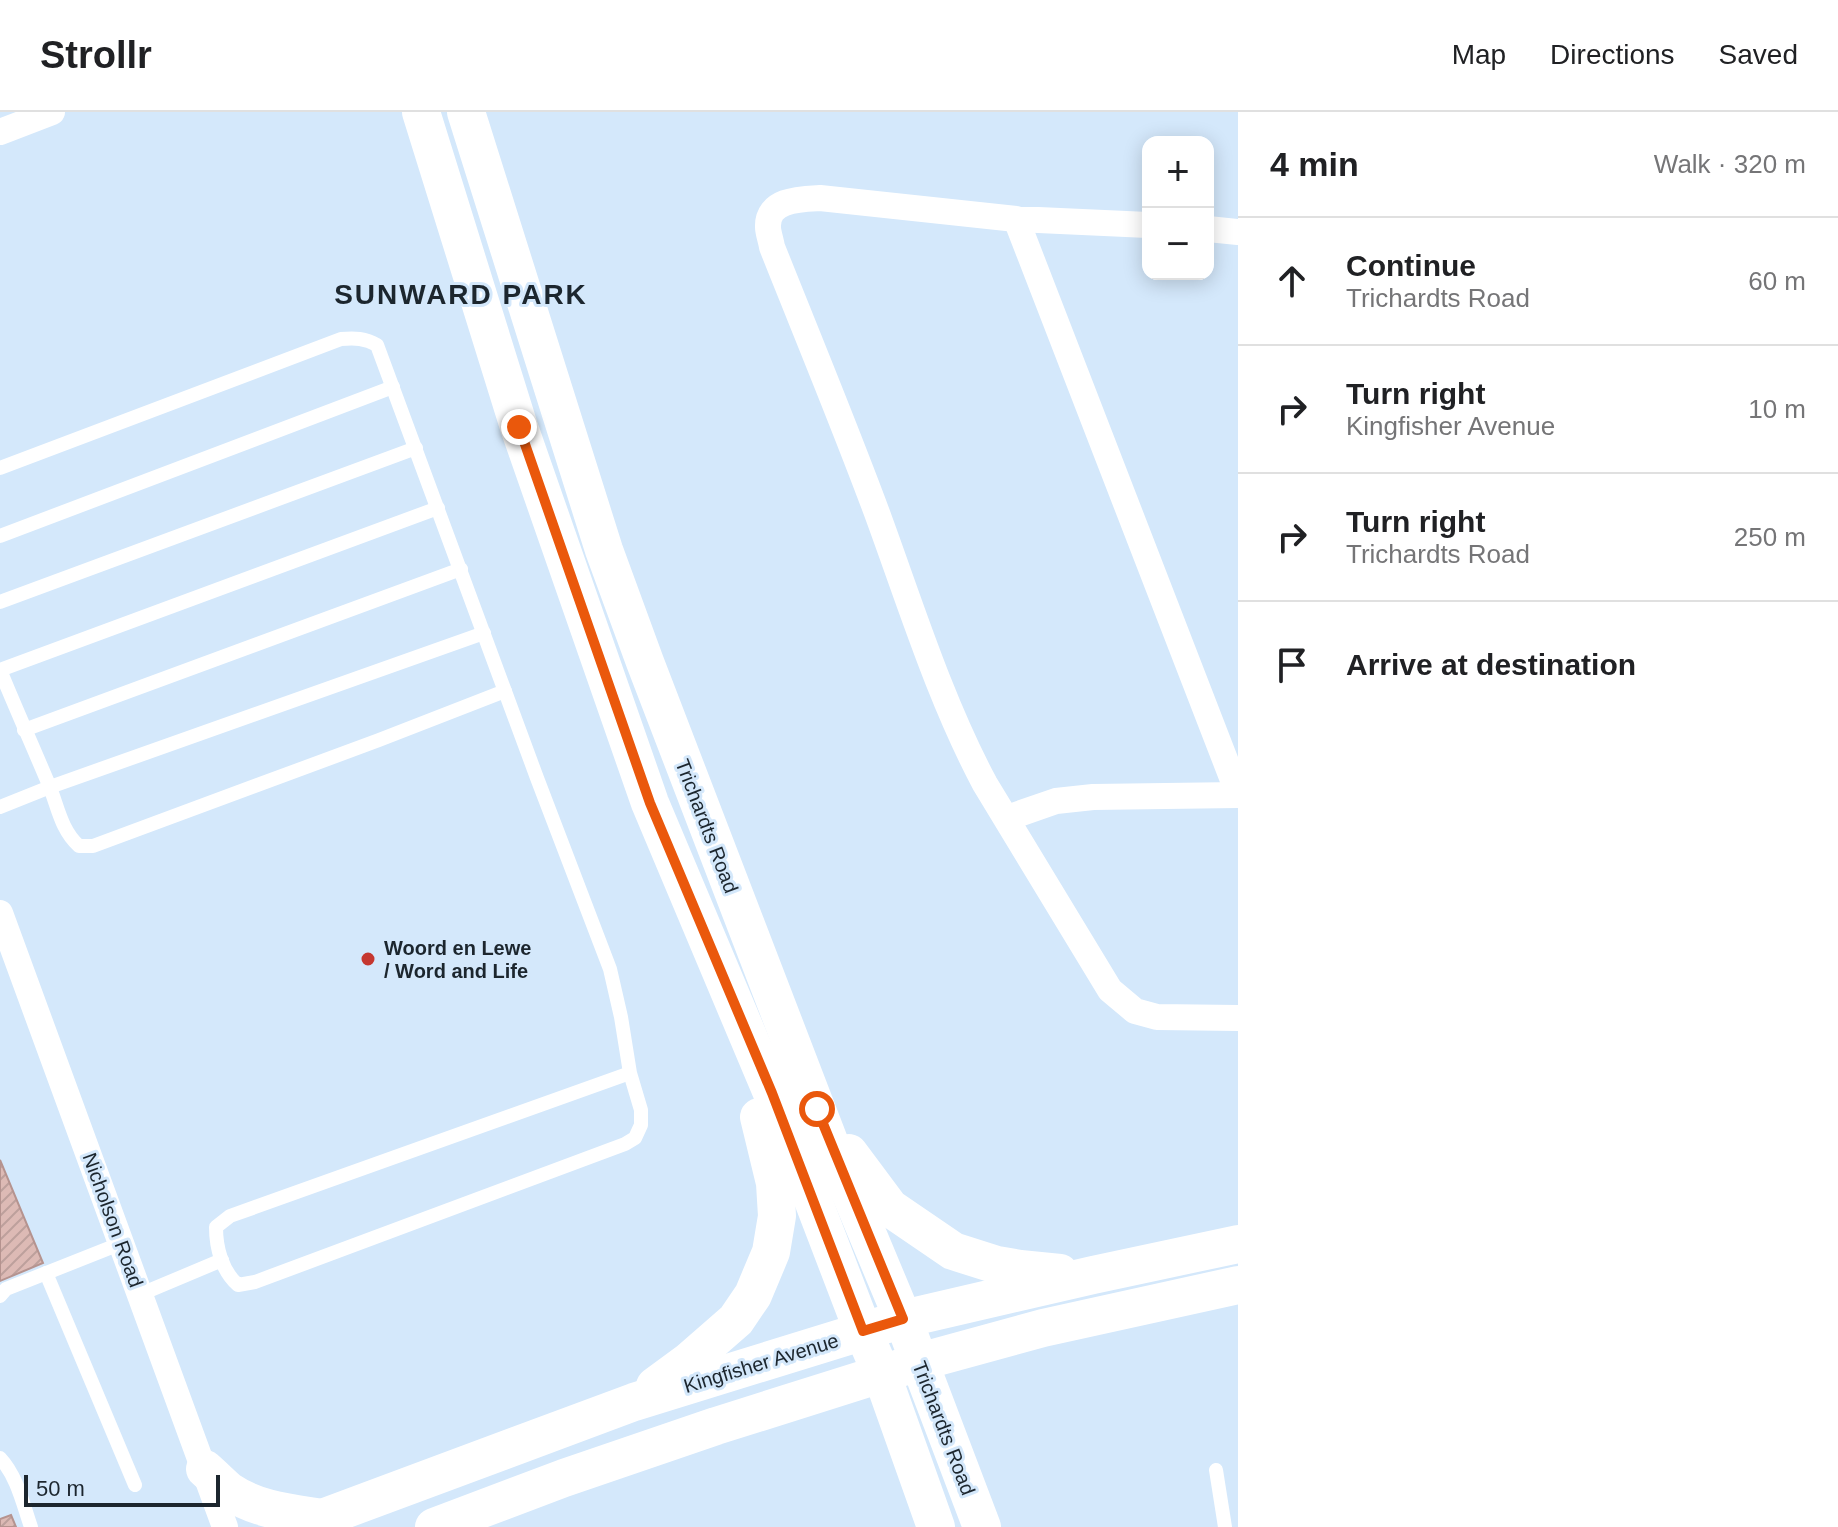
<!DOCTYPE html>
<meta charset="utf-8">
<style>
body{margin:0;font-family:Helvetica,sans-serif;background:#f2f2f2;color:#202124}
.controls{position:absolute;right:24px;top:24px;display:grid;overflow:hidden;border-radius:16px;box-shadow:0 4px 20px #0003}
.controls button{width:72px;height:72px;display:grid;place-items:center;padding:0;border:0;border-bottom:2px solid #e0e0e0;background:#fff;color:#202124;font:40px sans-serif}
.scale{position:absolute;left:24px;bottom:20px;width:196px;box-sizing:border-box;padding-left:8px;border:4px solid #1c262e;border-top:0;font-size:22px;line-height:28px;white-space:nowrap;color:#1c262e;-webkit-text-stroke:6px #d4e8fb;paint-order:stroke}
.stop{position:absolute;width:24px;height:24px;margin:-18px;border:6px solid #ea580c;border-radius:50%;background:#fff}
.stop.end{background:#ea580c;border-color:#fff;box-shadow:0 2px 8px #0008}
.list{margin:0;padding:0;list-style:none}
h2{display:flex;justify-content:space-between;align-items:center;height:104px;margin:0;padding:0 32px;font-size:34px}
h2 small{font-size:26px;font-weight:400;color:#757577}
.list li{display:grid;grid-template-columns:52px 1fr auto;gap:24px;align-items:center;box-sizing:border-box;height:128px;padding:0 32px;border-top:2px solid #e0e0e0}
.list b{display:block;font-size:30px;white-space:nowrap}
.list p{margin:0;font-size:26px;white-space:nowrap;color:#757577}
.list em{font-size:26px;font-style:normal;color:#757577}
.icon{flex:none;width:44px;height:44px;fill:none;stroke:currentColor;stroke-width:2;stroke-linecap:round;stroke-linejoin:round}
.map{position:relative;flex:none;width:1238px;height:1415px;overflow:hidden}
header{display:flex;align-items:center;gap:48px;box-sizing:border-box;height:112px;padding:0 40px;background:#fff;border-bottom:2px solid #e0e0e0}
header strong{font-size:38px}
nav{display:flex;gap:44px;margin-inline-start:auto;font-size:28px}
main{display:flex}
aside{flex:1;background:#fff}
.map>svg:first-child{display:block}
.building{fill:url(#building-hatch);stroke:#b5938f;stroke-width:2}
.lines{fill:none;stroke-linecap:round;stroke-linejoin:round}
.lane{stroke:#fff;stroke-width:14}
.street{stroke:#fff;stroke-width:26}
.secondary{stroke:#fff;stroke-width:38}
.route{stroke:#ea580c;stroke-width:10}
.poi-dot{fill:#c53730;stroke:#d4e8fb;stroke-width:3}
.labels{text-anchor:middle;stroke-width:6;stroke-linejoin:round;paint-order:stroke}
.street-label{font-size:20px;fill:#1c262e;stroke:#d4e8fb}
.poi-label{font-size:20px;font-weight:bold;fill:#1c262e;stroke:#d4e8fb;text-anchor:start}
.district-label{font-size:28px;font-weight:bold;letter-spacing:2px;fill:#1c262e;stroke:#d4e8fb}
</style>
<header>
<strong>Strollr</strong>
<nav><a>Map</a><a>Directions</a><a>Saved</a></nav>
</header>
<main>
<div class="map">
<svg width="1238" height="1415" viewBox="0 0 1238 1415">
<defs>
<pattern id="building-hatch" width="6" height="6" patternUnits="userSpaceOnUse" patternTransform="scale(2)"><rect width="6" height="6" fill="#ddbab5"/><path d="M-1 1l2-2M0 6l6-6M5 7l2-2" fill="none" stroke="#bda09c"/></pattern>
</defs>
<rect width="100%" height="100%" fill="#d4e8fb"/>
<g class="building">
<path d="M 0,1048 L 43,1151 L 0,1169 Z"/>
<path d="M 11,1403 L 16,1415 L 0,1415 L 0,1407 Z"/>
</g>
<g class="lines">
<g class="lane">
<path d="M 0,356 L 341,227 C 355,226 365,226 377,233 L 537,666 L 610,857 L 621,905 L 630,961 L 641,998 L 641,1013 L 635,1026 L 625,1032 L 255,1170 L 238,1173 C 222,1159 216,1136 216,1115 L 230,1104 L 630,961"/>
<path d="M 0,424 L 393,275"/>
<path d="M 0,490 L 416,336"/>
<path d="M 0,558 C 16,597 33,635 49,673 C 58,695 61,718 79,734 L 93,734 L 379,628 L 505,579"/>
<path d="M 0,558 L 438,396"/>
<path d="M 24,618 L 461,457"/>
<path d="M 0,695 L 50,675 L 484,521"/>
<path d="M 46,1161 L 135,1373"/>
<path d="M 141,1182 L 222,1148"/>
<path d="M 0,1184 L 6,1177 L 122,1131"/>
<path d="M 0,1346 C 17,1364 23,1392 31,1415"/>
<path d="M 1216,1358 L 1225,1415"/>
</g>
<g class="street">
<path d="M 0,20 L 52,0"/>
<path d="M 1016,107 L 1238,681"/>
<path d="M 1148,113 L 1016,107 L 820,86 C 801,87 767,87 768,115 C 768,121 771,128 772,135 C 807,223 844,312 877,401 C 910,491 940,588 985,672 L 1110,878 L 1135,899 L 1157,905 L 1238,906"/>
<path d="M 1208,117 L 1238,120"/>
<path d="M 1007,706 L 1056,689 L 1093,685 L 1238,683"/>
<path d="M 0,801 L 225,1415"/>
</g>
<g class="secondary">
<path d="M 421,0 L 519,315 L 650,691 L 772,981 L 863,1219 L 882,1263 L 936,1415"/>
<path d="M 466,0 L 604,438 L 645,550 L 832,1037 L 903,1207 L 982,1415"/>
<path d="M 849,1041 L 890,1096 L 953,1139 L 997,1153 L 1020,1157 L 1060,1161"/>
<path d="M 655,1274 L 689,1249 L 736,1208 L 753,1183 L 771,1140 L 777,1104 L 775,1071 L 759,1005"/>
<path d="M 205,1357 C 213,1364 221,1372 229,1379 C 257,1398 290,1401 322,1406"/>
<path d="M 298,1415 L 634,1290 L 903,1207 L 1093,1163 L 1238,1132"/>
<path d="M 434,1415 L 564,1366 L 716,1314 L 919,1250 L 1043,1216 L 1238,1173"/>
</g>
</g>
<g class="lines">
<path class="route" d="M 519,315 L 650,691 L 772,981 L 863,1219 L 903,1207 L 817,997"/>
</g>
<circle class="poi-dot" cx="368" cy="847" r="8"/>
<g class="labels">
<g class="street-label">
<text transform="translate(707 714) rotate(69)" y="7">Trichardts Road</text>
<text transform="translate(113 1108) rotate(70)" y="7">Nicholson Road</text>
<text transform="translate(761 1251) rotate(-17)" y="7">Kingfisher Avenue</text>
<text transform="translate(944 1316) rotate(69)" y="7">Trichardts Road</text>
</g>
<g class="poi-label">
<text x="384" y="843">Woord en Lewe<tspan x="384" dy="23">/ Word and Life</tspan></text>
</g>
<g class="district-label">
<text x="461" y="192">SUNWARD PARK</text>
</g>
</g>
</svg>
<div class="controls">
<button>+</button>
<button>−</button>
</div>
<div class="scale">50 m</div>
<div class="stop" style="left:817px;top:997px"></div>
<div class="stop end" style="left:519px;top:315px"></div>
</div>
<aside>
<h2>4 min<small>Walk · 320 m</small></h2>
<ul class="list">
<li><svg class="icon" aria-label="ahead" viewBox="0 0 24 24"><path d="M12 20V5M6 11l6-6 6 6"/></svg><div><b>Continue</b><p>Trichardts Road</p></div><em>60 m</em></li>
<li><svg class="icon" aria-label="right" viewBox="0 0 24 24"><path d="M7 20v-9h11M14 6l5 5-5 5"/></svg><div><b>Turn right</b><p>Kingfisher Avenue</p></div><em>10 m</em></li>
<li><svg class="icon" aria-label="right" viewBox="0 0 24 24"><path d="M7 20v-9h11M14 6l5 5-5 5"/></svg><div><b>Turn right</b><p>Trichardts Road</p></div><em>250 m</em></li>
<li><svg class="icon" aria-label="arrive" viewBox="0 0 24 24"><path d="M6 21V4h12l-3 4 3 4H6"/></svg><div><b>Arrive at destination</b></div></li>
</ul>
</aside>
</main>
